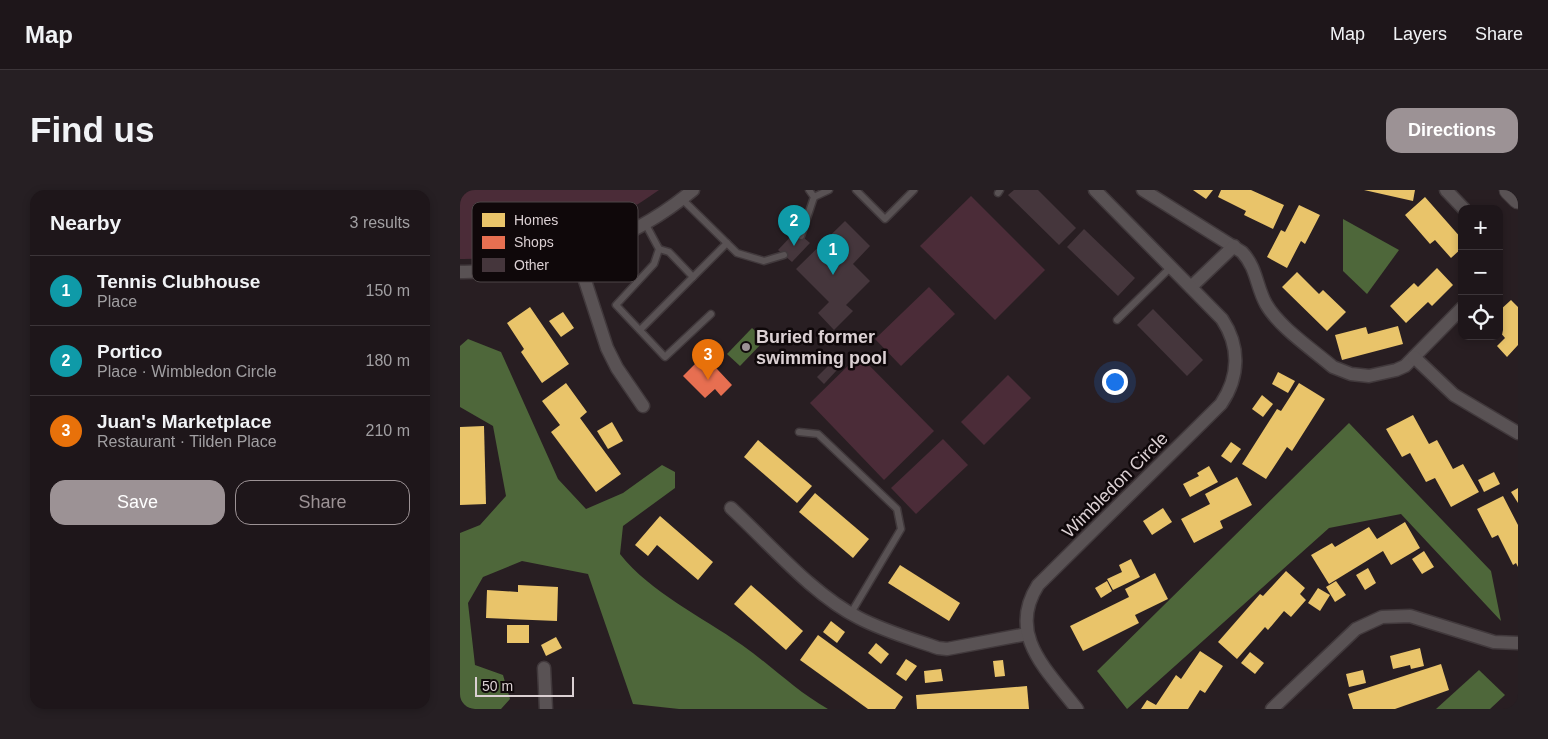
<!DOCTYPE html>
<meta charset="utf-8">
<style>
body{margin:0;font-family:Helvetica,sans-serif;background:#261f23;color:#f1f3f6}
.controls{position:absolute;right:15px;top:15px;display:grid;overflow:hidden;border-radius:10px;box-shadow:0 2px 8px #0003}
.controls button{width:45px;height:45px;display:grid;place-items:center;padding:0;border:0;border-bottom:1px solid #3c3539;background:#1e161a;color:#f1f3f6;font:25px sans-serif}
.scale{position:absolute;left:15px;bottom:12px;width:99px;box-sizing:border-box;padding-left:5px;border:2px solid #dbd0d3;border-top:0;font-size:14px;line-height:18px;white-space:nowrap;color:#dbd0d3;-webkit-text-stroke:4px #0f080a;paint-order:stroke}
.you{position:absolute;left:654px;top:191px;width:18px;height:18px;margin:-12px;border:4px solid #fff;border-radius:50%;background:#1a73e8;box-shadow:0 0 0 8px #1a73e833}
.badge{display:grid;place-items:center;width:32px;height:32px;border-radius:50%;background:#9c9295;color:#fff;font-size:16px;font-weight:700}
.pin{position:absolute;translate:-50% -41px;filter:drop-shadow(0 1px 2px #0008)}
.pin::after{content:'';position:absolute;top:26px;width:18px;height:15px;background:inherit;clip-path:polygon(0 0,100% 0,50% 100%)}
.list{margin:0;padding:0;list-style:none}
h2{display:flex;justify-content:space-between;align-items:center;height:65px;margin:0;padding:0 20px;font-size:21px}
h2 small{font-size:16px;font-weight:400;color:#a19fa2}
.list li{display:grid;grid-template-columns:32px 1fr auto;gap:15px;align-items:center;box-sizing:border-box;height:70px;padding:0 20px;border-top:1px solid #3c3539}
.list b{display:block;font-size:19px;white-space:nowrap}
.list p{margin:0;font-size:16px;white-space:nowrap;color:#a19fa2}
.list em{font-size:16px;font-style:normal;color:#a19fa2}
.actions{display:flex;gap:10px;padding:15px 20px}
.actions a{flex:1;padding:11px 0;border:1px solid #9c9295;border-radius:15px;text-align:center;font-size:18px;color:#9c9295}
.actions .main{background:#9c9295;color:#fff}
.icon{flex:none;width:28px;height:28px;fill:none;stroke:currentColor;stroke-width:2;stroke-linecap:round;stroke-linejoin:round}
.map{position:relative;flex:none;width:1058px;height:519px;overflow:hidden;border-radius:15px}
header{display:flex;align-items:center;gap:30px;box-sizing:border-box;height:70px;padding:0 25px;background:#1e161a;border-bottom:1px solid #3c3539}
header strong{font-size:24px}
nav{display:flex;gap:28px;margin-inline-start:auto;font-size:18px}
.intro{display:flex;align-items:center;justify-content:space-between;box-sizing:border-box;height:120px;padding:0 30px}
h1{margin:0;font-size:35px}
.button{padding:12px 22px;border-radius:15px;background:#9c9295;color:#fff;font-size:18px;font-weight:700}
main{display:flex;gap:30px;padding:0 30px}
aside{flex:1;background:#1e161a;border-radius:15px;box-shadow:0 2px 8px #0003}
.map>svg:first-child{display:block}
.green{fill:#4b2c38}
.water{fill:#4e673a}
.homes{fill:#e9c46a}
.shops{fill:#e76f51}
.building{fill:#45363c}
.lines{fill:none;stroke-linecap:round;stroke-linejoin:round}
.lane-casing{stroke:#41393c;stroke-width:9}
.street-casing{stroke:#41393c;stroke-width:15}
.secondary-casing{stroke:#41393c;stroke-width:21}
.lane{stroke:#595254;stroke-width:6}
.street{stroke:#595254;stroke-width:12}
.secondary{stroke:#595254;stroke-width:19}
.poi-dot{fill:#9c9295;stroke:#0f080a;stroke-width:2}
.labels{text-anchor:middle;stroke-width:5;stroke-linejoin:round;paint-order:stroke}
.poi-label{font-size:18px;font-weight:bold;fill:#dbd0d3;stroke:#0f080a;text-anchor:start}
.street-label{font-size:18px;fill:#dbd0d3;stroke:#0f080a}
.key{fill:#0f080a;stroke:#4c4446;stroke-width:1}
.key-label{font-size:14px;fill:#dbd0d3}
</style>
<header>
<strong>Map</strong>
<nav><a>Map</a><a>Layers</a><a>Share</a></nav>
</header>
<div class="intro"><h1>Find us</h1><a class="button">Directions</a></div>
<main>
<aside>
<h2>Nearby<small>3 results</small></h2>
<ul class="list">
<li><span class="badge" style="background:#0f9aa8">1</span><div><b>Tennis Clubhouse</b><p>Place</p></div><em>150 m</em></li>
<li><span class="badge" style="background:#0f9aa8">2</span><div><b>Portico</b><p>Place · Wimbledon Circle</p></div><em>180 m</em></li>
<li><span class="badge" style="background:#e8710a">3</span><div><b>Juan's Marketplace</b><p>Restaurant · Tilden Place</p></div><em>210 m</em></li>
</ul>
<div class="actions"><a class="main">Save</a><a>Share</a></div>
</aside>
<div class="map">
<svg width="1058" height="519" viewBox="0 0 1058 519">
<rect width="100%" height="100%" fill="#281e22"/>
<g class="green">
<path d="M 0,0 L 199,0 C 142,41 71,70 0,69 Z"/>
<path d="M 511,6 L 585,80 L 535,130 L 460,56 Z"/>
<path d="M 469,97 L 495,124 L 441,176 L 415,149 Z"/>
<path d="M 399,165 L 474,241 L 424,290 L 350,213 Z"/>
<path d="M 548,185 L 571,208 L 524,255 L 501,232 Z"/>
<path d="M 483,249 L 508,275 L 456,324 L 431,298 Z"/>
</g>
<g class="water">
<path d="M 883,29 L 939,60 L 907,104 L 883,81 Z"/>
<path d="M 292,138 L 305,150 L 280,176 L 267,164 Z"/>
<path d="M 8,149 L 41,162 L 98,289 L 126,319 L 163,303 L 202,275 L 215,282 L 215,298 L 163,336 L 160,364 C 191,403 241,426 282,455 C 312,476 336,501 368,519 L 219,519 L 173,514 L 128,384 L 62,371 L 23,387 L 8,413 L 15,475 L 43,485 L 50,509 L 41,519 L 4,519 L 0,509 L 0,343 L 20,335 L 46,306 L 33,236 L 0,217 L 0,156 Z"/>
<path d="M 889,233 L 1031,381 L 1041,431 L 941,324 L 869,338 L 667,519 L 637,481 Z"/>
<path d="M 1019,480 L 1045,505 L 1030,519 L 976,519 Z"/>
</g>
<g class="homes">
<path d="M 733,0 L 753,0 L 746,9 Z"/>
<path d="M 761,0 L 791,0 L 824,15 L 813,39 L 784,25 L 786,21 L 758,7 Z"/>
<path d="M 904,0 L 955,0 L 953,11 Z"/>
<path d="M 965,7 L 1002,49 L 1002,58 L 991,68 L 975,50 L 970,54 L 945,25 Z"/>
<path d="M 839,15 L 860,25 L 845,54 L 841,51 L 827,78 L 807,67 L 821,40 L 825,42 Z"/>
<path d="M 977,78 L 993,95 L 972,116 L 968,112 L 946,133 L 930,116 L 954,93 L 958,97 Z"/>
<path d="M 837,82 L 859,104 L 863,100 L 886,122 L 867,141 L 822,97 Z"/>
<path d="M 1051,110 L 1058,117 L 1058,155 L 1047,167 L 1037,156 L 1045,148 L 1040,142 L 1042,139 L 1039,135 L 1039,121 Z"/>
<path d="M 70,117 L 109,174 L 82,193 L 61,162 L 64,159 L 47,133 Z"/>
<path d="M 103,122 L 114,138 L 101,147 L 89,131 Z"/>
<path d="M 938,136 L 943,154 L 882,170 L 875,145 L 906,137 L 908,144 Z"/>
<path d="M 818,182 L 835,191 L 828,203 L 812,194 Z"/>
<path d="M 106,193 L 127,222 L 120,228 L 161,284 L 136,302 L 91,242 L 100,235 L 82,211 Z"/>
<path d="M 839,193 L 865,209 L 832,261 L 827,257 L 806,289 L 782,274 L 817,219 L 821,221 Z"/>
<path d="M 802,205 L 813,214 L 803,227 L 792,219 Z"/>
<path d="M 953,225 L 969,254 L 977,250 L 993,279 L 1003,274 L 1019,302 L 991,317 L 975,288 L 966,292 L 950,263 L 942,267 L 926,239 Z"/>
<path d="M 152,232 L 163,251 L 148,259 L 137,241 Z"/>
<path d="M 24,236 L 26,314 L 0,315 L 0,237 Z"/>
<path d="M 298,250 L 352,296 L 337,313 L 284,267 Z"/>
<path d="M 771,252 L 781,259 L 771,273 L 761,266 Z"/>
<path d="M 749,276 L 758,292 L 730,307 L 723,294 L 739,286 L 737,283 Z"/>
<path d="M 1034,282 L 1040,294 L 1024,302 L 1018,290 Z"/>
<path d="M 777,287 L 792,315 L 760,331 L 763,338 L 734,353 L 721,329 L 750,314 L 745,304 Z"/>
<path d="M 1058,298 L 1058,313 L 1051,302 Z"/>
<path d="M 355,303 L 409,349 L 393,368 L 339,322 Z"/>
<path d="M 1043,306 L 1058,335 L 1058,377 L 1056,373 L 1053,375 L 1038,345 L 1032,348 L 1017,319 Z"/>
<path d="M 703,318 L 712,332 L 692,345 L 683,331 Z"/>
<path d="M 200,326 L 253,372 L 238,390 L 197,355 L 188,366 L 175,355 Z"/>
<path d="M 945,332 L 960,358 L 931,375 L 923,361 L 869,394 L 851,365 L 872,353 L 875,357 L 909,337 L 917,349 Z"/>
<path d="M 964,361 L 974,377 L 962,384 L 952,369 Z"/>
<path d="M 671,369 L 680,387 L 653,400 L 647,389 L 662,382 L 659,375 Z"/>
<path d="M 440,375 L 500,413 L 489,431 L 428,393 Z"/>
<path d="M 908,378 L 916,393 L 905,400 L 896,385 Z"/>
<path d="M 826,381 L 845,398 L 840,404 L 846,410 L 831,427 L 824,421 L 808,440 L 805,437 L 777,469 L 758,452 L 800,404 L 803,406 Z"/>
<path d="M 695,383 L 708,409 L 675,425 L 679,433 L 623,461 L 610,436 L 669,407 L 665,399 Z"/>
<path d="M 647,391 L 652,401 L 641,408 L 635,398 Z"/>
<path d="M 876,391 L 886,405 L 875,412 L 866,397 Z"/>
<path d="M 58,395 L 98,397 L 97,431 L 26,428 L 27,400 L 58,402 Z"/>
<path d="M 291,395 L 343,441 L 326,460 L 274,414 Z"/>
<path d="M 858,398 L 870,405 L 860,421 L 848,413 Z"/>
<path d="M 371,431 L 385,442 L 377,453 L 363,442 Z"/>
<rect x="47" y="435" width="22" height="18"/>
<path d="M 358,445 L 443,507 L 435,519 L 408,519 L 340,470 Z"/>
<path d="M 96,447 L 102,458 L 86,466 L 81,455 Z"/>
<path d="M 416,453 L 429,464 L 421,474 L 408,463 Z"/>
<path d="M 960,458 L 964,476 L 951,479 L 950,475 L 933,479 L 930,466 Z"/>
<path d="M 740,461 L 763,476 L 745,503 L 740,500 L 728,519 L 681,519 L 687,510 L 696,515 L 716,485 L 721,489 Z"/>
<path d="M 790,462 L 804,473 L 795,484 L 781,473 Z"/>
<path d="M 446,469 L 457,476 L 446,491 L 436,484 Z"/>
<path d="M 543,470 L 545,486 L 535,487 L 533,471 Z"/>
<path d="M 981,474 L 989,500 L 935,519 L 893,519 L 888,504 Z"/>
<path d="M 481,479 L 483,491 L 465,493 L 464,481 Z"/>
<path d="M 903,480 L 906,493 L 889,497 L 886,484 Z"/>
<path d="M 567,496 L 569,519 L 457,519 L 456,505 Z"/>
</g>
<path class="shops" d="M 244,165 L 272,195 L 261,206 L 255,199 L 245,208 L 223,186 Z"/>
<g class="building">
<path d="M 554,0 L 578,0 L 616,38 L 599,55 L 548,5 Z"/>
<path d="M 385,31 L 410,56 L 393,74 L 410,91 L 386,115 L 393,121 L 374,140 L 358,123 L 369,112 L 336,79 Z"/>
<path d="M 624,39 L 675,88 L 658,106 L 607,57 Z"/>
<path d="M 336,41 L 350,53 L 332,72 L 318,60 Z"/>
<path d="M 693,119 L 743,170 L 727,186 L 677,135 Z"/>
<path d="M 371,173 L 377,180 L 364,194 L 357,187 Z"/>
</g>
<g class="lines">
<g class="lane-casing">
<g id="lane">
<path d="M 396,0 L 425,29 L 454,0"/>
<path d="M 538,3 L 540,0"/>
<path d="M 354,7 L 369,0"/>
<path d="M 222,9 L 277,63 L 304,71 L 324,65"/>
<path d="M 185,33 L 199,59 L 194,74 L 156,115 L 205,167 L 251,124"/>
<path d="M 341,46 L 354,7 L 349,0"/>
<path d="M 199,59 L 209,62 L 233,87"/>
<path d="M 657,130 L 711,77"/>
<path d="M 180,140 L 267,53"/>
<path d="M 339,242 L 358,244 L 437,319 L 441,339 L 391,423"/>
</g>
</g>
<g class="street-casing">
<g id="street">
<path d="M 683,0 L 782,62 C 797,78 796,96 806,114 C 819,137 852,159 873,177 L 891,184 L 909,186 L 936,180 L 945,176 L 1002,118"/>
<path d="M 986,0 L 1004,19"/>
<path d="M 116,63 L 147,158 L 157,178 L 183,216"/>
<path d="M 0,82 C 83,83 170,53 233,0"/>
<path d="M 731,97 L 774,56"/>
<path d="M 954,167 L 994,205 L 1058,243"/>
<path d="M 271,318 C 309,353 353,405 399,428 C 424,441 452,449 478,458 L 487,459 L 567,444"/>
<path d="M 84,478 L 86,519"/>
<path d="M 617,519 C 588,481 546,445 578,395 L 761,214 C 780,186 780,156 762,129 L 635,0"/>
<path d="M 812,519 L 896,439 L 922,427 L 950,426 L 1034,452 L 1058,453"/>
</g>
</g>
<g class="secondary-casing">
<path id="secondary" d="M 1049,0 L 1058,9"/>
</g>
<use href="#lane" class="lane"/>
<use href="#street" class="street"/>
<use href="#secondary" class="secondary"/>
</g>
<circle class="poi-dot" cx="286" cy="157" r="5"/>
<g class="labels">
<g class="poi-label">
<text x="296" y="153">Buried former<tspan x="296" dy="21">swimming pool</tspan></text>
</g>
<g class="street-label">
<text transform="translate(655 295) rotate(-45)" y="6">Wimbledon Circle</text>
</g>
</g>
<rect x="12" y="12" width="166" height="80" rx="8" class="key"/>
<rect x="22" y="23" width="23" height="14" fill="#e9c46a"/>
<rect x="22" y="46" width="23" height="13" fill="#e76f51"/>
<rect x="22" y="68" width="23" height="14" fill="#45363c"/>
<g class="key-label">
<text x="54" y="35">Homes</text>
<text x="54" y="57">Shops</text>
<text x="54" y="80">Other</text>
</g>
</svg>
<div class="controls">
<button>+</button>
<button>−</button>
<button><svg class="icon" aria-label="locate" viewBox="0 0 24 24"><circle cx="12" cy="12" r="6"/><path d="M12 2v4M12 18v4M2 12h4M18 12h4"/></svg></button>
</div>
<div class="scale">50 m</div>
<div class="you"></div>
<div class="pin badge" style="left:373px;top:85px;background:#0f9aa8">1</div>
<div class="pin badge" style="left:334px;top:56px;background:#0f9aa8">2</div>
<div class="pin badge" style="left:248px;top:190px;background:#e8710a">3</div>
</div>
</main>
